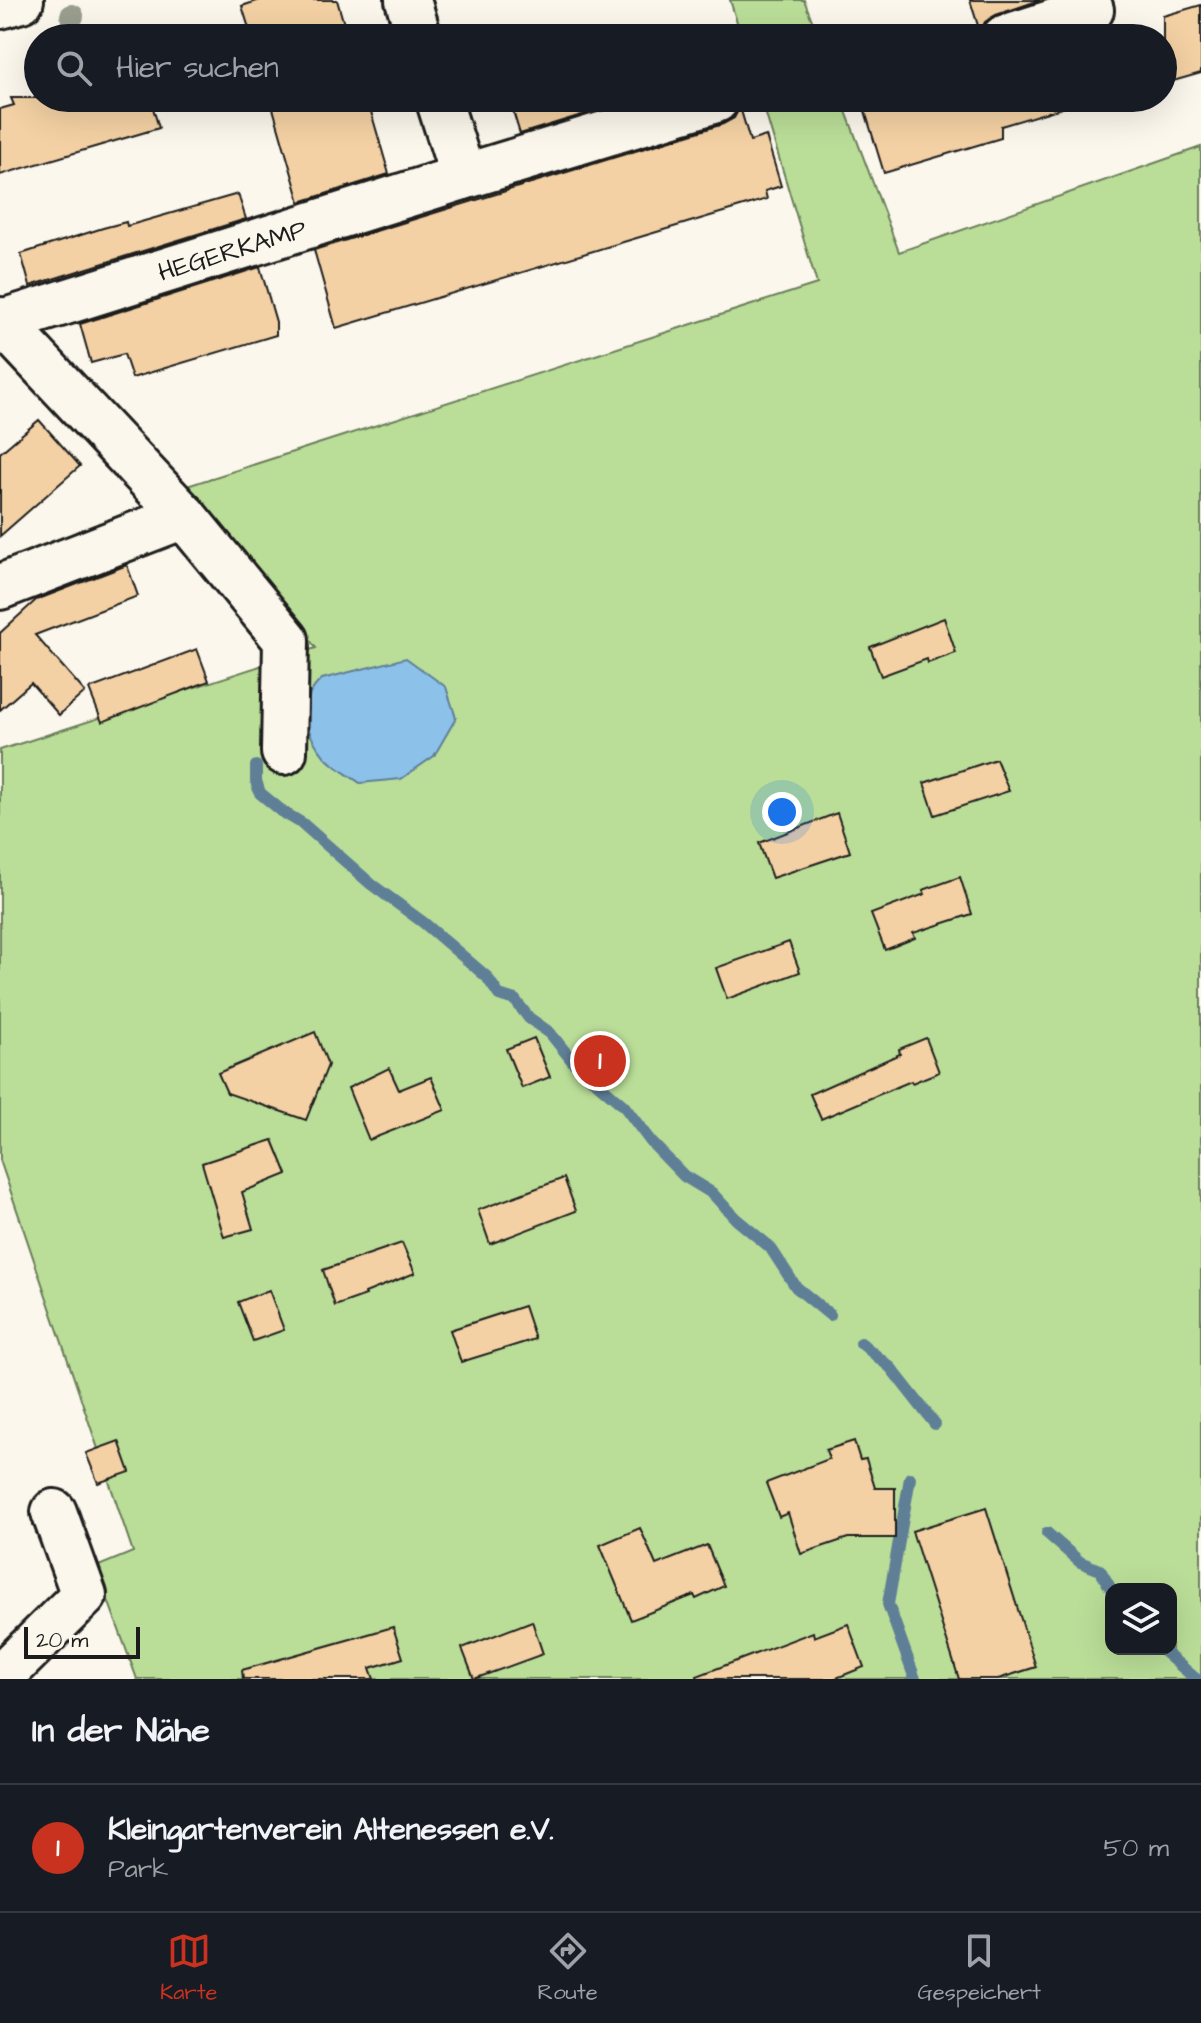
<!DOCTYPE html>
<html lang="de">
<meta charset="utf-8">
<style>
body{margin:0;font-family:"Architects Daughter",sans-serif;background:#242831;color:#f1f3f6}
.controls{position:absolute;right:24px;bottom:24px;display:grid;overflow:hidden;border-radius:16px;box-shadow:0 8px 32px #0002}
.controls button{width:72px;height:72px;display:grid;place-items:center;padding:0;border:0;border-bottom:2px solid #363941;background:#171b24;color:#f1f3f6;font:40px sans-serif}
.scale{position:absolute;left:24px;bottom:20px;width:116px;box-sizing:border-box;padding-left:8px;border:4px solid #1c1c1c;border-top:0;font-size:22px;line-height:28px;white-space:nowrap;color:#1c1c1c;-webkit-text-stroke:6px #fbf7ec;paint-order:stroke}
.you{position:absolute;left:782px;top:812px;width:28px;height:28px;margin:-20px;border:6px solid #fff;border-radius:50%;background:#1a73e8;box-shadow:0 0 0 12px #1a73e833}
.badge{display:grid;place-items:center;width:52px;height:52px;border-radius:50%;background:#c8321e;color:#fff;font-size:26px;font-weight:700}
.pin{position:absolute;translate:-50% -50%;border:4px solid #fff;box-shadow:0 2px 8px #0006}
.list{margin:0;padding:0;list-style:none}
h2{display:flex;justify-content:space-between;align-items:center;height:104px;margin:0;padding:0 32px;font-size:34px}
h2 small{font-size:26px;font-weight:400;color:#9ea1a6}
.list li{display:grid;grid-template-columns:52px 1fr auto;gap:24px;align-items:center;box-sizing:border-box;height:128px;padding:0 32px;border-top:2px solid #363941}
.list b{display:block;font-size:30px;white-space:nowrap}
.list p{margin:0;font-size:26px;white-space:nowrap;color:#9ea1a6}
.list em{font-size:26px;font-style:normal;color:#9ea1a6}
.icon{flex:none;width:44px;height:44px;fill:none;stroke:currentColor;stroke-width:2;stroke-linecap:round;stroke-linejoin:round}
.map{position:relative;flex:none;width:1201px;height:1679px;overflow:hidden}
.search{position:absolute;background:#171b24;box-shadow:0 8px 32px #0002;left:24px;right:24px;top:24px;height:88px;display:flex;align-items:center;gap:20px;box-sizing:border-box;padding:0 28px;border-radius:44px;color:#9ea1a6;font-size:30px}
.sheet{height:232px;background:#171b24}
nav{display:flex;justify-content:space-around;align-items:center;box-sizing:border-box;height:112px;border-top:2px solid #363941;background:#171b24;font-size:22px;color:#9ea1a6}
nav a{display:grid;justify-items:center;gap:4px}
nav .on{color:#c8321e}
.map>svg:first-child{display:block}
.green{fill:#bade98;stroke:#6b7d5a;stroke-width:2;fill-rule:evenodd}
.water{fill:#8cc1e9;stroke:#5f7f97;stroke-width:2}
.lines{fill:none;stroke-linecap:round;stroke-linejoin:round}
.stream{stroke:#5f7f97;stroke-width:12}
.building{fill:#f4d1a4;stroke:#1c1c1c;stroke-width:2}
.minor-casing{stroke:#1c1c1c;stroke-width:50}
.minor{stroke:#fbf7ec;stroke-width:44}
.tree{fill:#9a9e8e}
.labels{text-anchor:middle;stroke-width:7;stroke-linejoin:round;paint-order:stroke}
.street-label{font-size:26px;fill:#1c1c1c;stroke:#fbf7ec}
</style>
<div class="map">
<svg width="1201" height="1679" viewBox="0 0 1201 1679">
<rect width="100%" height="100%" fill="#fbf7ec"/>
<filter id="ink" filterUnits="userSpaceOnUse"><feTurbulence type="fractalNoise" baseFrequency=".0125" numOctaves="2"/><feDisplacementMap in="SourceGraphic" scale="16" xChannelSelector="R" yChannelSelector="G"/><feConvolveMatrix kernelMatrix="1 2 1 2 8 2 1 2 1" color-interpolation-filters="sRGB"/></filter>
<g filter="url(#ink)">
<g class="green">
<path d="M 730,0 L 804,0 L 819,38 L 742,38 Z"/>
<path d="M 761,98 L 841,98 L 899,252 L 1201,147 L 1201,1679 L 137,1679 L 96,1567 L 133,1552 L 0,1160 L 0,750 L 316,648 L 187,486 L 817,284 ZM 1111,1589 L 1171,1589 L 1171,1649 L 1111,1649 Z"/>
</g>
<path class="water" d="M 406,658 L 446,687 L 456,718 L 434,756 L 401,779 L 360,783 C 349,775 334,767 325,757 C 304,732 296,702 322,679 Z"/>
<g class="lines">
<g class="stream">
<path d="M 256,766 L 256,781 L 260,793 L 283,812 L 303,824 L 371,884 L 424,923 L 487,977 L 499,995 L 515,1000 L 529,1018 L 550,1033 L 574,1063 L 624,1106 L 651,1142 L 684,1176 L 712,1193 L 736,1219 L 770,1247 L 796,1287 L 830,1315"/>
<path d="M 861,1343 L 891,1368 L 935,1424"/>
<path d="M 910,1478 L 888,1604 L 915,1679"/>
<path d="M 1047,1533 L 1080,1562 L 1100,1570 L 1111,1589"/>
<path d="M 1162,1650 L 1196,1679"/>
</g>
</g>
<g class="building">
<path d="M 260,0 L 337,0 L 348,38 L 252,38 L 242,6 Z"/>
<path d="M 970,0 L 1040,0 L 996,15 L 985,22 L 980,32 Z"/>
<path d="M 1201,5 L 1201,73 L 1163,84 L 1163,16 Z"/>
<path d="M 11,98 L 150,98 L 159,128 L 0,175 L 0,109 L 14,105 Z"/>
<path d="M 270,98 L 367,98 L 389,174 L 300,202 Z"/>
<path d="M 509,98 L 637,98 L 520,134 Z"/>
<path d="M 908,98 L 1067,98 L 1068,106 L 1001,126 L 1001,138 L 884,173 L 865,111 Z"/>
<path d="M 740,107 L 750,141 L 766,136 L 781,186 L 765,191 L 767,199 L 336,328 L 314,250 L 723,124 L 734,118 Z"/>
<path d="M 238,194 L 246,219 L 30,286 L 21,254 L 103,228 L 126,222 L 127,226 Z"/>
<path d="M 260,267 L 276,322 L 276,335 L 132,378 L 124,354 L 91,363 L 80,324 Z"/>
<path d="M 39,420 L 80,466 L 0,536 L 0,453 Z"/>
<path d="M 127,565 L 138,596 L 35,635 L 85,692 L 59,715 L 31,683 L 0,710 L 0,633 L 36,600 Z"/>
<path d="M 944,618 L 956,653 L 928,663 L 927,659 L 881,676 L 870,647 Z"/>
<path d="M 197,649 L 209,681 L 102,722 L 89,689 Z"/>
<path d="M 996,759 L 1009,791 L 935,815 L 924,783 Z"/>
<path d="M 837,813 L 850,852 L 772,878 L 759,843 Z"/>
<path d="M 960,877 L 972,914 L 913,933 L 915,938 L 885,950 L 871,914 L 925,894 L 923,890 Z"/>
<path d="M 789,942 L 800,972 L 727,999 L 716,968 Z"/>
<path d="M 315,1032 L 328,1065 L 306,1120 L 227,1093 L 218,1073 Z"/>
<path d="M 534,1038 L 550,1077 L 522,1088 L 506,1049 Z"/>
<path d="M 926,1038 L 939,1072 L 912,1083 L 911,1081 L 821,1119 L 810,1094 L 900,1054 L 899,1049 Z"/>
<path d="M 389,1068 L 399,1090 L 431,1077 L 445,1110 L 369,1140 L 348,1088 Z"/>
<path d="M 273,1140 L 287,1174 L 242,1192 L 253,1229 L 224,1237 L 202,1163 Z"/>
<path d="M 564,1178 L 576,1211 L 490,1244 L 478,1210 Z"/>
<path d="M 402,1243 L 415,1273 L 365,1293 L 366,1295 L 335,1306 L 323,1270 Z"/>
<path d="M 269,1290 L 284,1330 L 253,1341 L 238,1302 Z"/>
<path d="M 524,1306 L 535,1339 L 461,1362 L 450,1330 Z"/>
<path d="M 119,1441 L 130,1472 L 98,1483 L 86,1453 Z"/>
<path d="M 854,1441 L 860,1460 L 866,1459 L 875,1488 L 895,1488 L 895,1538 L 848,1538 L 801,1554 L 788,1513 L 779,1517 L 766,1483 L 829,1459 L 826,1450 Z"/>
<path d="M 986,1508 L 1036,1667 L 998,1679 L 959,1679 L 912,1531 Z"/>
<path d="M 640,1528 L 656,1565 L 707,1545 L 724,1586 L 696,1599 L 694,1595 L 631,1620 L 600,1545 Z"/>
<path d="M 532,1621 L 543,1654 L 474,1679 L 462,1648 Z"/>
<path d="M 848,1624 L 864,1667 L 834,1679 L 698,1679 L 697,1676 L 813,1632 L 814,1637 Z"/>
<path d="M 393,1627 L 403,1658 L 370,1668 L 374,1679 L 243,1679 L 242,1670 Z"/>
</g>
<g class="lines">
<g class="minor-casing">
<g id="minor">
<path d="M 408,0 L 419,38"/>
<path d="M 0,6 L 21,0"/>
<path d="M 1004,38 L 1091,10 L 1087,0"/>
<path d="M 438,98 L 463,177"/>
<path d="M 0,320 L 184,516 L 286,640 L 284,752"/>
<path d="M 2,322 L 463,177 L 716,100"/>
<path d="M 0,587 L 184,516"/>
<path d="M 0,1674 L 4,1674 L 84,1595 L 54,1512"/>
</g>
</g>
<use href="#minor" class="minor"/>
</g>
<circle class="tree" cx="72" cy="16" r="12"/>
</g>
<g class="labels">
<g class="street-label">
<text transform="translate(232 250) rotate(-17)" y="9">HEGERKAMP</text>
</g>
</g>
</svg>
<div class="controls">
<button><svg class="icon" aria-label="layers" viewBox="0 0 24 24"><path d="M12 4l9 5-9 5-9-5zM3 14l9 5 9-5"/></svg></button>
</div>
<div class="scale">20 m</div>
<div class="you"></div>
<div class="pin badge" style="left:600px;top:1061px">1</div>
<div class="search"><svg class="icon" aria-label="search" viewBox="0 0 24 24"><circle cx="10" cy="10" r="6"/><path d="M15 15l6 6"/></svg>Hier suchen</div>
</div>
<section class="sheet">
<h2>In der Nähe<small></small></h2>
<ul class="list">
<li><span class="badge">1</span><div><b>Kleingartenverein Altenessen e.V.</b><p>Park</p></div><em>50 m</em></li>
</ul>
</section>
<nav>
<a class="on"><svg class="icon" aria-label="map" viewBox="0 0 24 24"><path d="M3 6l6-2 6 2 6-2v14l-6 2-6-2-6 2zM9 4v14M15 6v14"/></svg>Karte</a>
<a><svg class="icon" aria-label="directions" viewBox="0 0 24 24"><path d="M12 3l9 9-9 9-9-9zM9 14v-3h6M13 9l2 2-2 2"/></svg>Route</a>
<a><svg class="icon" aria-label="saved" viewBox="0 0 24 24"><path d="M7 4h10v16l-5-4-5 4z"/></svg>Gespeichert</a>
</nav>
